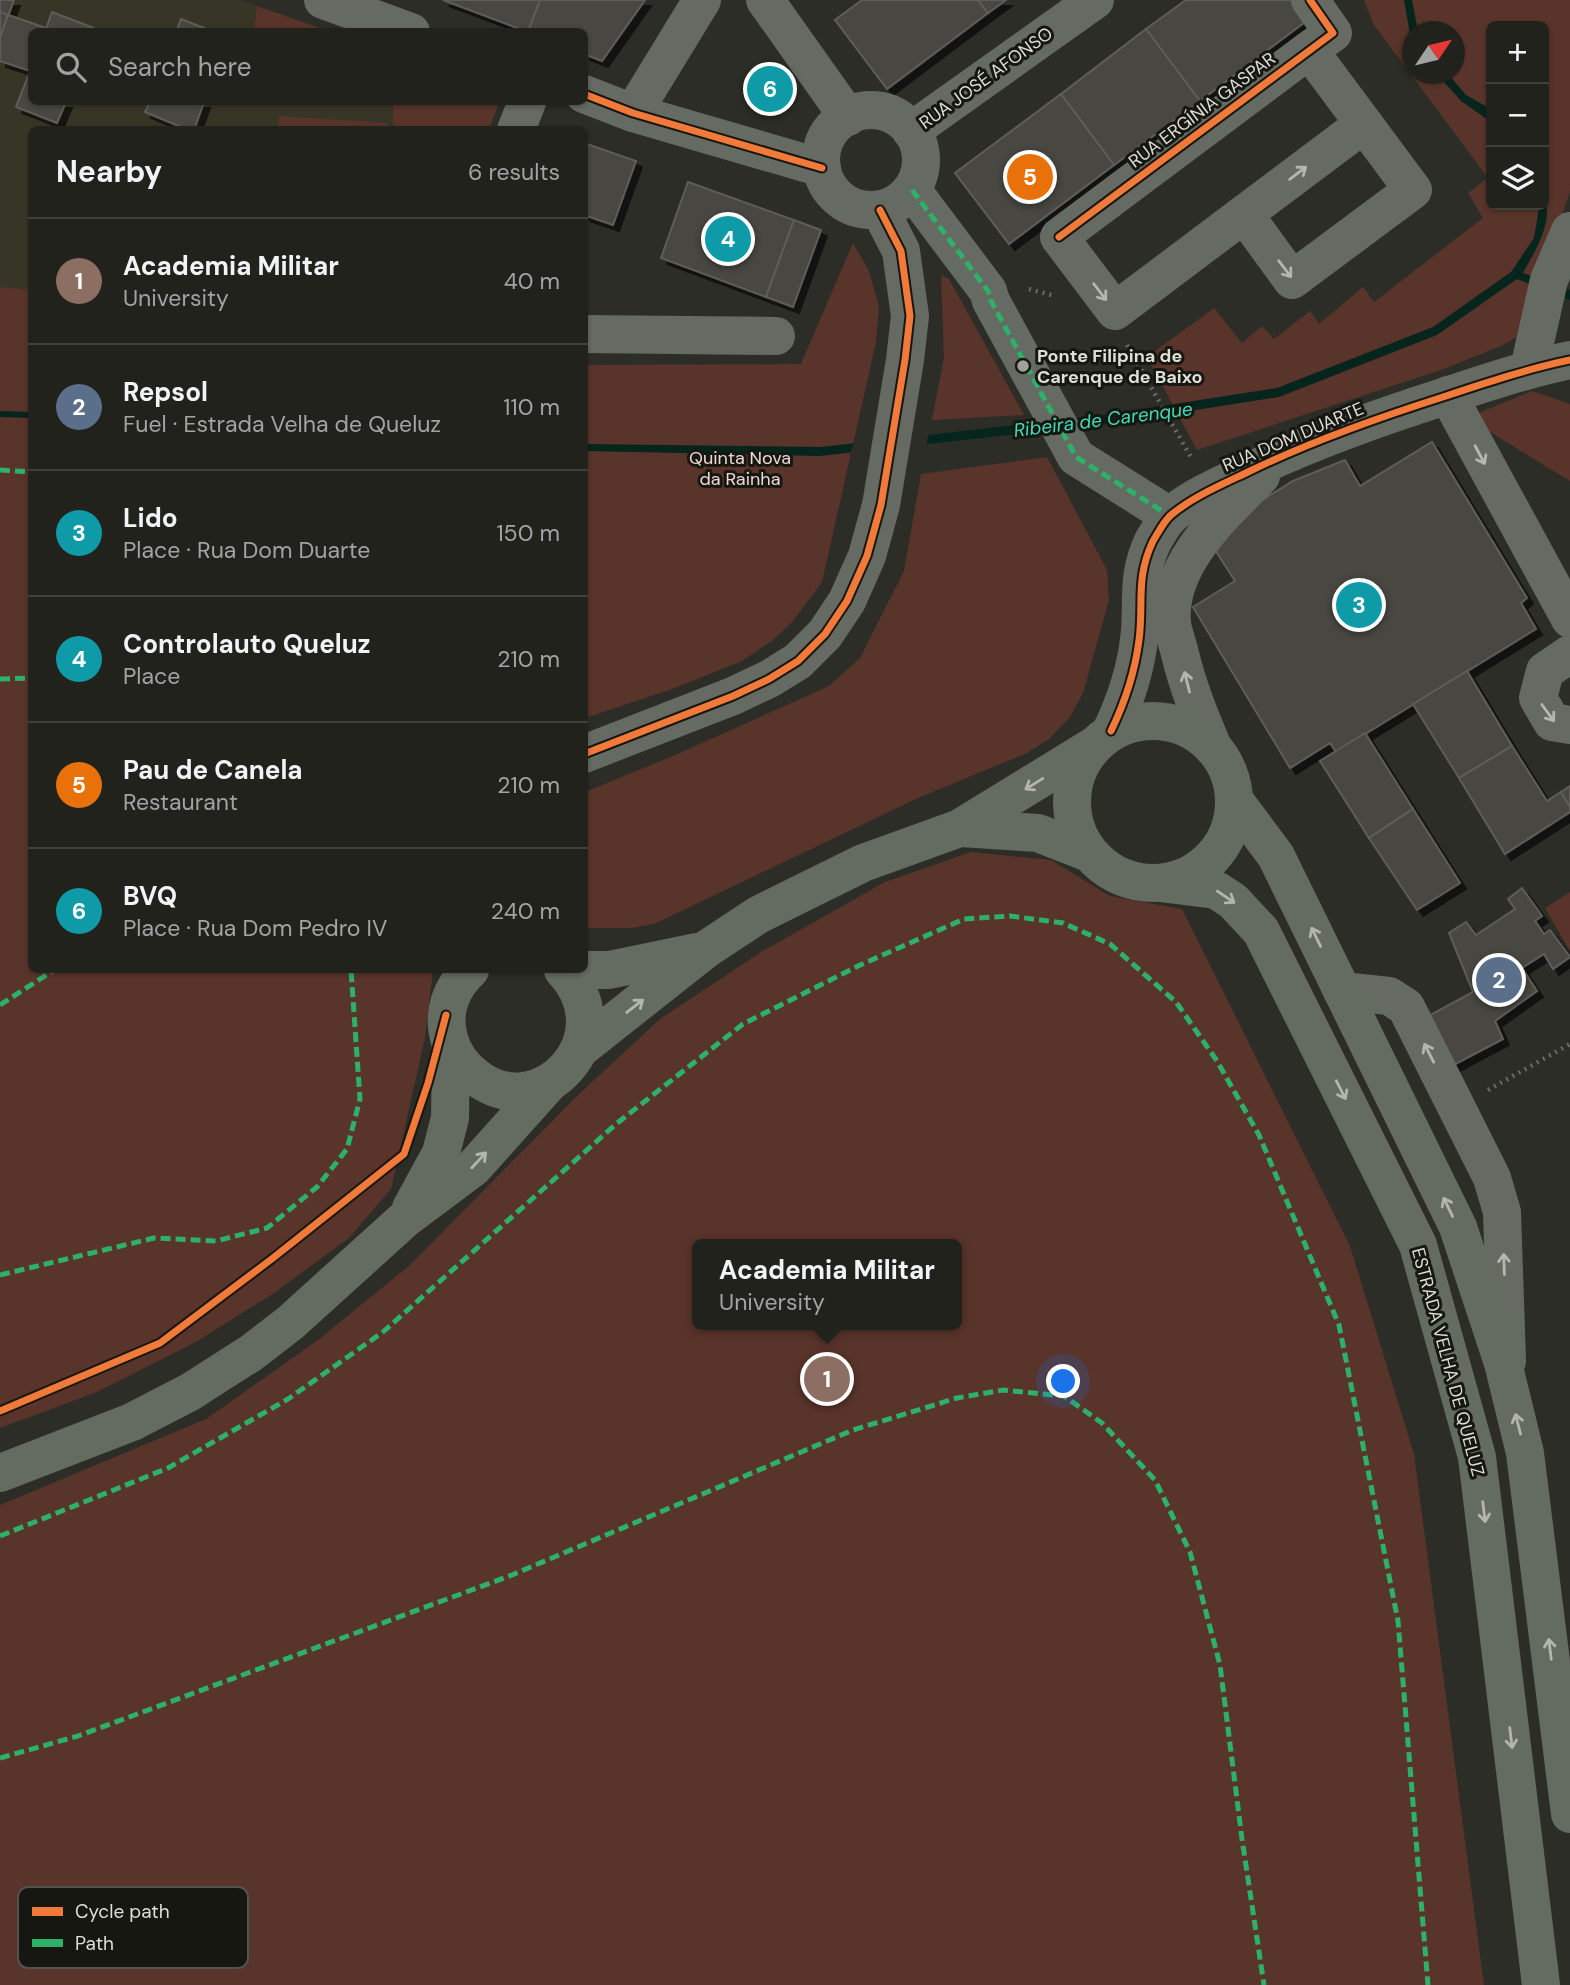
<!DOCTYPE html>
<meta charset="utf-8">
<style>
body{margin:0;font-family:"DM Sans",sans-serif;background:#2a2a26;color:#f1f3f6}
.controls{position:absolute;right:21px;top:21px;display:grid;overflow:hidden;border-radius:10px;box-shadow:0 2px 5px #0004}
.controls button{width:63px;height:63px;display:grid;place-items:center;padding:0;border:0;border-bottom:2px solid #3f3f3b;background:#22221d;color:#f1f3f6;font:35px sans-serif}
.compass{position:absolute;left:1402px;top:21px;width:63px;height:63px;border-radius:50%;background:#22221d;box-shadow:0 2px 5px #0004;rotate:55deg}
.you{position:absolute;left:1064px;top:1382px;width:24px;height:24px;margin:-18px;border:5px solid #fff;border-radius:50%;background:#1a73e8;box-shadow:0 0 0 10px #1a73e833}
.badge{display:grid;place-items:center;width:46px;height:46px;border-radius:50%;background:#a1a19a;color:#fff;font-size:23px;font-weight:700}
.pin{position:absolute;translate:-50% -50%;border:4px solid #fff;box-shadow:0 2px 7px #0006}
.popup{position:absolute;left:692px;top:1239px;width:270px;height:91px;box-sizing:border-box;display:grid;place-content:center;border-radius:10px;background:#22221d;filter:drop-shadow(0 2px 5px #0005);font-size:23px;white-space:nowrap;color:#a2a4a4}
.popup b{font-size:26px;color:#f1f3f6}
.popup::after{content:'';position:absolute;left:50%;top:100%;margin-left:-14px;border:14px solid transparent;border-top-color:#22221d}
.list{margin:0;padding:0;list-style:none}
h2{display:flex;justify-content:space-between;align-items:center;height:91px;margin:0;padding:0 28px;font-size:30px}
h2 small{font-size:23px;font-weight:400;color:#a2a4a4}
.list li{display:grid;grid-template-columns:46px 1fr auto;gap:21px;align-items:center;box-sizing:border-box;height:126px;padding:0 28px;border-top:2px solid #3f3f3b}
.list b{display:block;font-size:26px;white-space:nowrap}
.list p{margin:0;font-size:23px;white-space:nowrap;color:#a2a4a4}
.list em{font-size:23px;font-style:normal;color:#a2a4a4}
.icon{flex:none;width:38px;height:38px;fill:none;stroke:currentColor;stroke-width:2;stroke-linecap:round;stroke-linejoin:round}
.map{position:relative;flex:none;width:1570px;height:1985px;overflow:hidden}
.search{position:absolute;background:#22221d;box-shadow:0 2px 5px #0004;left:28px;top:28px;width:560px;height:77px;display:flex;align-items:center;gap:18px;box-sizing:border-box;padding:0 24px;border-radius:10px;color:#a2a4a4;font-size:26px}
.panel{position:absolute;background:#22221d;box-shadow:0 2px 5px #0004;left:28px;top:126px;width:560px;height:847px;border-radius:10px}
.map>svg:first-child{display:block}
.built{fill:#373626}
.green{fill:#59342a;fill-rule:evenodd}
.water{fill:#06251d}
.pier{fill:#2d2d27}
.building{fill:#484642;stroke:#5e5d58;stroke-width:2;filter:url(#shadow)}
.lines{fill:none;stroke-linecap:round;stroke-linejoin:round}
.path{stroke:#686b64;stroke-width:4.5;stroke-dasharray:2 5;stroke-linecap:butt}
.minor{stroke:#656b62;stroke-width:38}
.major{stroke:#646b61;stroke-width:38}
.quiet{stroke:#2db169;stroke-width:5;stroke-dasharray:10 5;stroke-linecap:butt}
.cycleway-casing{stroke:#171712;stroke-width:11}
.cycleway{stroke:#f17a3a;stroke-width:7}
.oneway{stroke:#b4b6af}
.oneway2{stroke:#b4b6ae}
.poi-dot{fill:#a1a19a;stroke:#171712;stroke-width:2.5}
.labels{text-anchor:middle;stroke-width:6;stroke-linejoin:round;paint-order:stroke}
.street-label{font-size:18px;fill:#dfdfd8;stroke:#171712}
.poi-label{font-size:18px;font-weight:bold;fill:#dfdfd8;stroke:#171712;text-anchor:start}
.park-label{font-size:18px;fill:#efd8d2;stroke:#171712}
.water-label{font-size:19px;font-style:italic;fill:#41dbb6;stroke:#171712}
.key{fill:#171712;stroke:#53534d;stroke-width:2}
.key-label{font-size:19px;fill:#dfdfd8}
</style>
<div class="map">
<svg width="1570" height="1985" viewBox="0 0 1570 1985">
<defs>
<filter id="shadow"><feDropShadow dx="6" dy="6" stdDeviation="0" flood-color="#0009"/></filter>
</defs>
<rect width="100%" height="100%" fill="#2d2d27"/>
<path class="built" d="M 0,0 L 240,0 L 328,31 L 32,32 L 32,102 L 499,102 L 489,129 L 32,130 L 31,315 L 0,313 Z"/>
<g class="green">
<path d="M 1364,0 L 1570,0 L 1570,191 L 1533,301 L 1519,336 L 1501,346 L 1444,369 L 1197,450 L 1147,357 L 1214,308 L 1242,343 L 1262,326 L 1274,339 L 1310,311 L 1319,324 L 1363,287 L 1374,302 L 1483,218 L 1468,193 L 1488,178 L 1374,25 ZM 1491,26 L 1544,26 L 1544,205 L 1491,205 ZM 1412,32 L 1454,32 L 1454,74 L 1412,74 Z"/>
<path d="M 257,6 L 328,31 L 254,31 Z"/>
<path d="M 381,102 L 499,102 L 489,130 L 393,129 L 393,103 Z"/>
<path d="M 279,116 L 388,123 L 388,129 L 278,129 Z"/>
<path d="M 853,243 L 869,271 L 879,307 L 876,342 L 822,582 L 793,621 L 773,640 L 742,661 L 675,688 L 585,718 L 584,365 L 801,364 Z"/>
<path d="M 941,275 L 949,279 L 1024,415 L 932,420 L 944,357 Z"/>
<path d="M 0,287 L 32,290 L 32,970 L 433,970 L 425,1038 L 391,1189 L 349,1238 L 274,1293 L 194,1343 L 97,1392 L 0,1428 Z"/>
<path d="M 1532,391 L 1570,404 L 1570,481 L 1467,418 Z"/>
<path d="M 1047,457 L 1107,570 L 1109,600 L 1083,693 L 1070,717 L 1049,739 L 1027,753 L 918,798 L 654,924 L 631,928 L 585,928 L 585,792 L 673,756 L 829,686 L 860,658 L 904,571 L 921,474 Z"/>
<path d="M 971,852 L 1051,860 L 1110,896 L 1182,909 L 1350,1246 L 1414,1454 L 1484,1985 L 0,1985 L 0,1505 L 206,1419 L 318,1340 L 410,1265 L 578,1095 L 660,1019 L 761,952 L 885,882 ZM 698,1244 L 956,1244 L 956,1325 L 698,1325 Z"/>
<path d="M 1570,892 L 1570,951 L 1545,908 Z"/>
</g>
<g class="water">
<path d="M 1404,0 L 1412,0 L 1418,31 L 1412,32 L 1412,46 Z"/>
<path d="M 1437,74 L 1448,74 L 1466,95 L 1491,109 L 1491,122 L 1461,101 Z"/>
<path d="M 1544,199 C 1555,221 1533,254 1523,273 L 1570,290 L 1570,300 L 1517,279 L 1437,335 L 1279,397 L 1100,425 L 820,456 L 585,451 L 585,444 L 821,447 L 1097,416 L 1277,388 L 1433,327 L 1511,272 L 1534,238 L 1539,208 L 1538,205 L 1544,205 Z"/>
<path d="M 0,411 L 31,412 L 31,418 L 0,417 Z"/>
</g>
<path class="pier" d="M 929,431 L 926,448 L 850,456 L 854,440 Z"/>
<g class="building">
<path d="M 0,0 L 14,0 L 8,16 L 0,12 Z"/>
<path d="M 443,0 L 540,0 L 528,32 Z"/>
<path d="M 540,0 L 645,0 L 602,61 L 584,54 L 584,32 L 528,32 Z"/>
<path d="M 862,0 L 978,0 L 988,13 L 887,89 L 835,20 Z"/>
<path d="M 978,0 L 1006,0 L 988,13 Z"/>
<path d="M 1186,0 L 1295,0 L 1309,19 L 1200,101 L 1146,29 Z"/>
<path d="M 0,12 L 8,15 L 0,38 Z"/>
<path d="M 52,12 L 94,28 L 93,32 L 45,32 Z"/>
<path d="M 8,15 L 46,28 L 45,32 L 32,32 L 30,71 L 0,61 L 0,38 Z"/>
<path d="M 181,19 L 214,32 L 176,32 Z"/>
<path d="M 1146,29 L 1200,101 L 1114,165 L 1061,94 Z"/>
<path d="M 32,66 L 32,102 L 66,102 L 57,123 L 16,107 Z"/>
<path d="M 1061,94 L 1114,165 L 1009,244 L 955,173 Z"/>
<path d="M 150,102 L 204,102 L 194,130 L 188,130 L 145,112 Z"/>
<path d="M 584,143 L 636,161 L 613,225 L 584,215 Z"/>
<path d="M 688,182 L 794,220 L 766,297 L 661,258 Z"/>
<path d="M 794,220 L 821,230 L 793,307 L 766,297 Z"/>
<path d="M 1432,442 L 1527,598 L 1521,603 L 1536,629 L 1336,752 L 1330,743 L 1290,768 L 1193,607 L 1235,581 L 1210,542 L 1248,509 L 1293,481 L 1345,460 L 1360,486 Z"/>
<path d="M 1467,671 L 1512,746 L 1459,778 L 1413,704 Z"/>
<path d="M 1365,733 L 1413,809 L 1369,838 L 1320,761 Z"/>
<path d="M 1512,746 L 1547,801 L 1561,792 L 1570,807 L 1570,812 L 1505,854 L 1459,778 Z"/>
<path d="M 1570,786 L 1570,807 L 1561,792 Z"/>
<path d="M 1413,809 L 1460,883 L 1417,910 L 1369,838 Z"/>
<path d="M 1522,888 L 1542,916 L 1535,921 L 1544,934 L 1550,930 L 1570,957 L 1553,969 L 1544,954 L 1522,968 L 1537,991 L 1495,1021 L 1503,1039 L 1427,1079 L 1401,1031 L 1473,992 L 1449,933 L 1466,922 L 1476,935 L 1515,909 L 1508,899 Z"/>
</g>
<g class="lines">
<g class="path">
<path d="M 1029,289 L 1055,296"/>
<path d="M 1127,345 L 1192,459"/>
<path d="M 1488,1090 L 1570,1044"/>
</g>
<g class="minor">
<path d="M 323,0 L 411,32"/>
<path d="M 765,0 L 848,117"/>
<path d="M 1309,50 L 1364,124 L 1115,311 L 1059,237 L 1309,50 L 1333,33 L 1310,0"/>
<path d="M 584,94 L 633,113 L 822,168"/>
<circle cx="871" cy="160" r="50"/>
<path d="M 633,113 L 702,0"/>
<path d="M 516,130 L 527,102"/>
<path d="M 911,131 L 1095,0"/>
<path d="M 912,190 L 988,291 L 991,301 L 1076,457 L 1170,516"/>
<path d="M 1244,214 L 1292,280 L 1413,190 L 1364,124"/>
<path d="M 584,334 L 776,336"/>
<path d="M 1529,369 L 1549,280 L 1570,231"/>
<path d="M 1448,395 L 1570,619"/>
<path d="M 1570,654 L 1545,671 L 1538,698 L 1552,722 L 1570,725"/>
<path d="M 1111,731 C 1125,702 1135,672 1139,640 C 1144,603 1135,579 1153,541 C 1158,533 1164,521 1171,515 C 1194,496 1223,484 1250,471 C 1312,441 1377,418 1443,397 C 1485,383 1527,369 1570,360"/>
<path d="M 1212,745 C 1199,714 1188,687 1180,654 C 1178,644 1173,633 1172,623 C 1167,563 1224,514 1261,476"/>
<path d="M 584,754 L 733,696 L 769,679 L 798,661 L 825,634 L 847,601 L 867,556 L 881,505 L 905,360 L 910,316 L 901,251 L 880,210"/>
<path d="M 1342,991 L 1389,996 L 1406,1007 L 1492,1178 L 1502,1212 L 1507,1361"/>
</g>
<g class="major">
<circle cx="1153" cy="802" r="81"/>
<path d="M 1235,801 L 1276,856 L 1458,1227 L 1503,1363 L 1525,1453 L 1570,1814"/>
<path d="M 960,828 L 1038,833 L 1089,853"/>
<path d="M 1160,883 L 1216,890 L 1233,901 L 1261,931 L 1418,1245 L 1477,1457 L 1541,1985"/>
<path d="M 470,970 C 451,988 442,1012 449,1038 C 453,1055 463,1067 476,1077 C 540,1127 626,1037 563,970"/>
<path d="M 564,970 L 609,970 L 696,952"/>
<path d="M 581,1048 L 705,950 L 758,915 L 863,863 L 960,828 L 1092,747"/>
<path d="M 411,1208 L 441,1153 L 450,1118 L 451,1048"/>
<path d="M 0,1473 L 132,1422 L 190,1392 L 251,1353 L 290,1323 L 406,1218 L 473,1168 L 550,1082"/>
</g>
<g class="quiet">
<path d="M 912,190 L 988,291 L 991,301 L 1076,457 L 1170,516"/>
<path d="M 0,470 L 32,472"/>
<path d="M 0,679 L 32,678"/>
<path d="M 0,1005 L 54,970"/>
<path d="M 0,1275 L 154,1238 L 216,1241 L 267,1228 L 317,1187 L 347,1149 L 360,1099 L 351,970"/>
<path d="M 0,1536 L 168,1468 L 288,1399 L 383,1332 L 616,1124 L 743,1024 L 858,966 L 964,919 L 1010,916 L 1063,923 L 1110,944 L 1176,1002 L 1217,1061 L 1259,1135 L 1339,1325 L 1398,1621 L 1428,1985"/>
<path d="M 0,1758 L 78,1736 L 512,1575 L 853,1430 L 957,1398 L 1003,1390 L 1064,1396 L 1102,1423 L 1155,1480 L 1190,1552 L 1220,1665 L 1242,1839 L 1264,1985"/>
</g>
<g class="cycleway-casing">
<g id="cycleway">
<path d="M 584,94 L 633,113 L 822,168"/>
<path d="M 1059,237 L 1333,33 L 1310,0"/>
<path d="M 1111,731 C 1125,702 1135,672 1139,640 C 1144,603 1135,579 1153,541 C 1158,533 1164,521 1171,515 C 1194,496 1223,484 1250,471 C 1312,441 1377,418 1443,397 C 1485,383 1527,369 1570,360"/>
<path d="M 584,754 L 733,696 L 769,679 L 798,661 L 825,634 L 847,601 L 867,556 L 881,505 L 905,360 L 910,316 L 901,251 L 880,210"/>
<path d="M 0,1411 L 160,1343 L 273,1258 L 404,1154 L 428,1083 L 446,1015"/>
</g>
</g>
<use href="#cycleway" class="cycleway"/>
</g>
<defs><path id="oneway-shaft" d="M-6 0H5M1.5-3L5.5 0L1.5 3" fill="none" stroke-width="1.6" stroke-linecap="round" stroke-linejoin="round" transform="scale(1.75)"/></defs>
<g class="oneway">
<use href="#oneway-shaft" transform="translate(1298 173) rotate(-37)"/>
<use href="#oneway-shaft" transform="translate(1285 269) rotate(53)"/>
<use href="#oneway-shaft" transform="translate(1100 292) rotate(53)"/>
<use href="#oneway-shaft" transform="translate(1480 455) rotate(62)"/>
<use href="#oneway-shaft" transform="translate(1187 682) rotate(-104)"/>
<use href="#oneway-shaft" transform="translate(1548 713) rotate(54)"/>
<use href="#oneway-shaft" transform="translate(1429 1053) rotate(-117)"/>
<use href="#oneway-shaft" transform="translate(1504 1264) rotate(-92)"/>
</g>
<g class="oneway2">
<use href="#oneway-shaft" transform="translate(1034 784) rotate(148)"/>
<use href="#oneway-shaft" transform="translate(1226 897) rotate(34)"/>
<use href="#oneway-shaft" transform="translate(1316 937) rotate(-116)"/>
<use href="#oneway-shaft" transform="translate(635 1006) rotate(-38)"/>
<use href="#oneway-shaft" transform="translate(1341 1090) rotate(63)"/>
<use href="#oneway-shaft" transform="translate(479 1160) rotate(-47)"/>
<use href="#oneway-shaft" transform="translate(1448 1207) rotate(-116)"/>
<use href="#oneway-shaft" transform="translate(1518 1424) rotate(-104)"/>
<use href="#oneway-shaft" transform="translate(1484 1512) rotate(83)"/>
<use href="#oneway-shaft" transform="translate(1550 1649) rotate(-97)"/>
<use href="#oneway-shaft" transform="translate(1511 1738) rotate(83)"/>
</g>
<circle class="poi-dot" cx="1023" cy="366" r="7"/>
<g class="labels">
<g class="street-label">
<text transform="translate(986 78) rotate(-36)" y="6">RUA JOSÉ AFONSO</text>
<text transform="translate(1202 110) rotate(-37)" y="6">RUA ERGÍNIA GASPAR</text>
<text transform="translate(1293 437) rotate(-23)" y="6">RUA DOM DUARTE</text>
<text transform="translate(1448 1362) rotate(75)" y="6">ESTRADA VELHA DE QUELUZ</text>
</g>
<g class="poi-label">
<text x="1037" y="362">Ponte Filipina de<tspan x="1037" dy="21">Carenque de Baixo</tspan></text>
</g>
<g class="park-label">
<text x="740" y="464">Quinta Nova<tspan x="740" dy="21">da Rainha</tspan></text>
</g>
<g class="water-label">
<text transform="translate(1103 419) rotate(-7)" y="7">Ribeira de Carenque</text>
</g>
</g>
<rect x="18" y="1887" width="230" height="81" rx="10" class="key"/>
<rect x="32" y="1907" width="31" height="9" fill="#f17a3a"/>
<rect x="32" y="1939" width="31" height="8" fill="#2db169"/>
<g class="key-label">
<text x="75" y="1918">Cycle path</text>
<text x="75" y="1950">Path</text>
</g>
</svg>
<div class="controls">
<button>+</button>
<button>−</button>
<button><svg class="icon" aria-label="layers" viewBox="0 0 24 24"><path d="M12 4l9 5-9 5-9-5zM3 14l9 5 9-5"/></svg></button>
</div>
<svg class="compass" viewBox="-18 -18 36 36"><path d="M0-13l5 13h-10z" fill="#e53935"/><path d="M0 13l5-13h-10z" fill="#a2a4a4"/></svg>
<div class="you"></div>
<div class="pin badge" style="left:827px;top:1379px;background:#8d6e63">1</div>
<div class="popup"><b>Academia Militar</b>University</div>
<div class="pin badge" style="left:1499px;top:980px;background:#5c6f8a">2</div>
<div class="pin badge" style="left:1359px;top:605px;background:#0f9aa8">3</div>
<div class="pin badge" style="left:728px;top:239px;background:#0f9aa8">4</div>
<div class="pin badge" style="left:1030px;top:177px;background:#e8710a">5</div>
<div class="pin badge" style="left:770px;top:89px;background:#0f9aa8">6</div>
<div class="search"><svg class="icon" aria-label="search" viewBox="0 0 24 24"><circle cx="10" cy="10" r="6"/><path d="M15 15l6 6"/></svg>Search here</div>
<section class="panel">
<h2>Nearby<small>6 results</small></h2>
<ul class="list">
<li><span class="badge" style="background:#8d6e63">1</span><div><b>Academia Militar</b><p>University</p></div><em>40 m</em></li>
<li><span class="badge" style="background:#5c6f8a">2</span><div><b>Repsol</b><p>Fuel · Estrada Velha de Queluz</p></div><em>110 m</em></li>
<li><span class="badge" style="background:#0f9aa8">3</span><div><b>Lido</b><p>Place · Rua Dom Duarte</p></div><em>150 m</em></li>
<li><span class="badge" style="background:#0f9aa8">4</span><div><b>Controlauto Queluz</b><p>Place</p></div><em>210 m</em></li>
<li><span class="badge" style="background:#e8710a">5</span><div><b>Pau de Canela</b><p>Restaurant</p></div><em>210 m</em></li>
<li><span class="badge" style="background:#0f9aa8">6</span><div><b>BVQ</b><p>Place · Rua Dom Pedro IV</p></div><em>240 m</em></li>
</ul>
</section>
</div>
